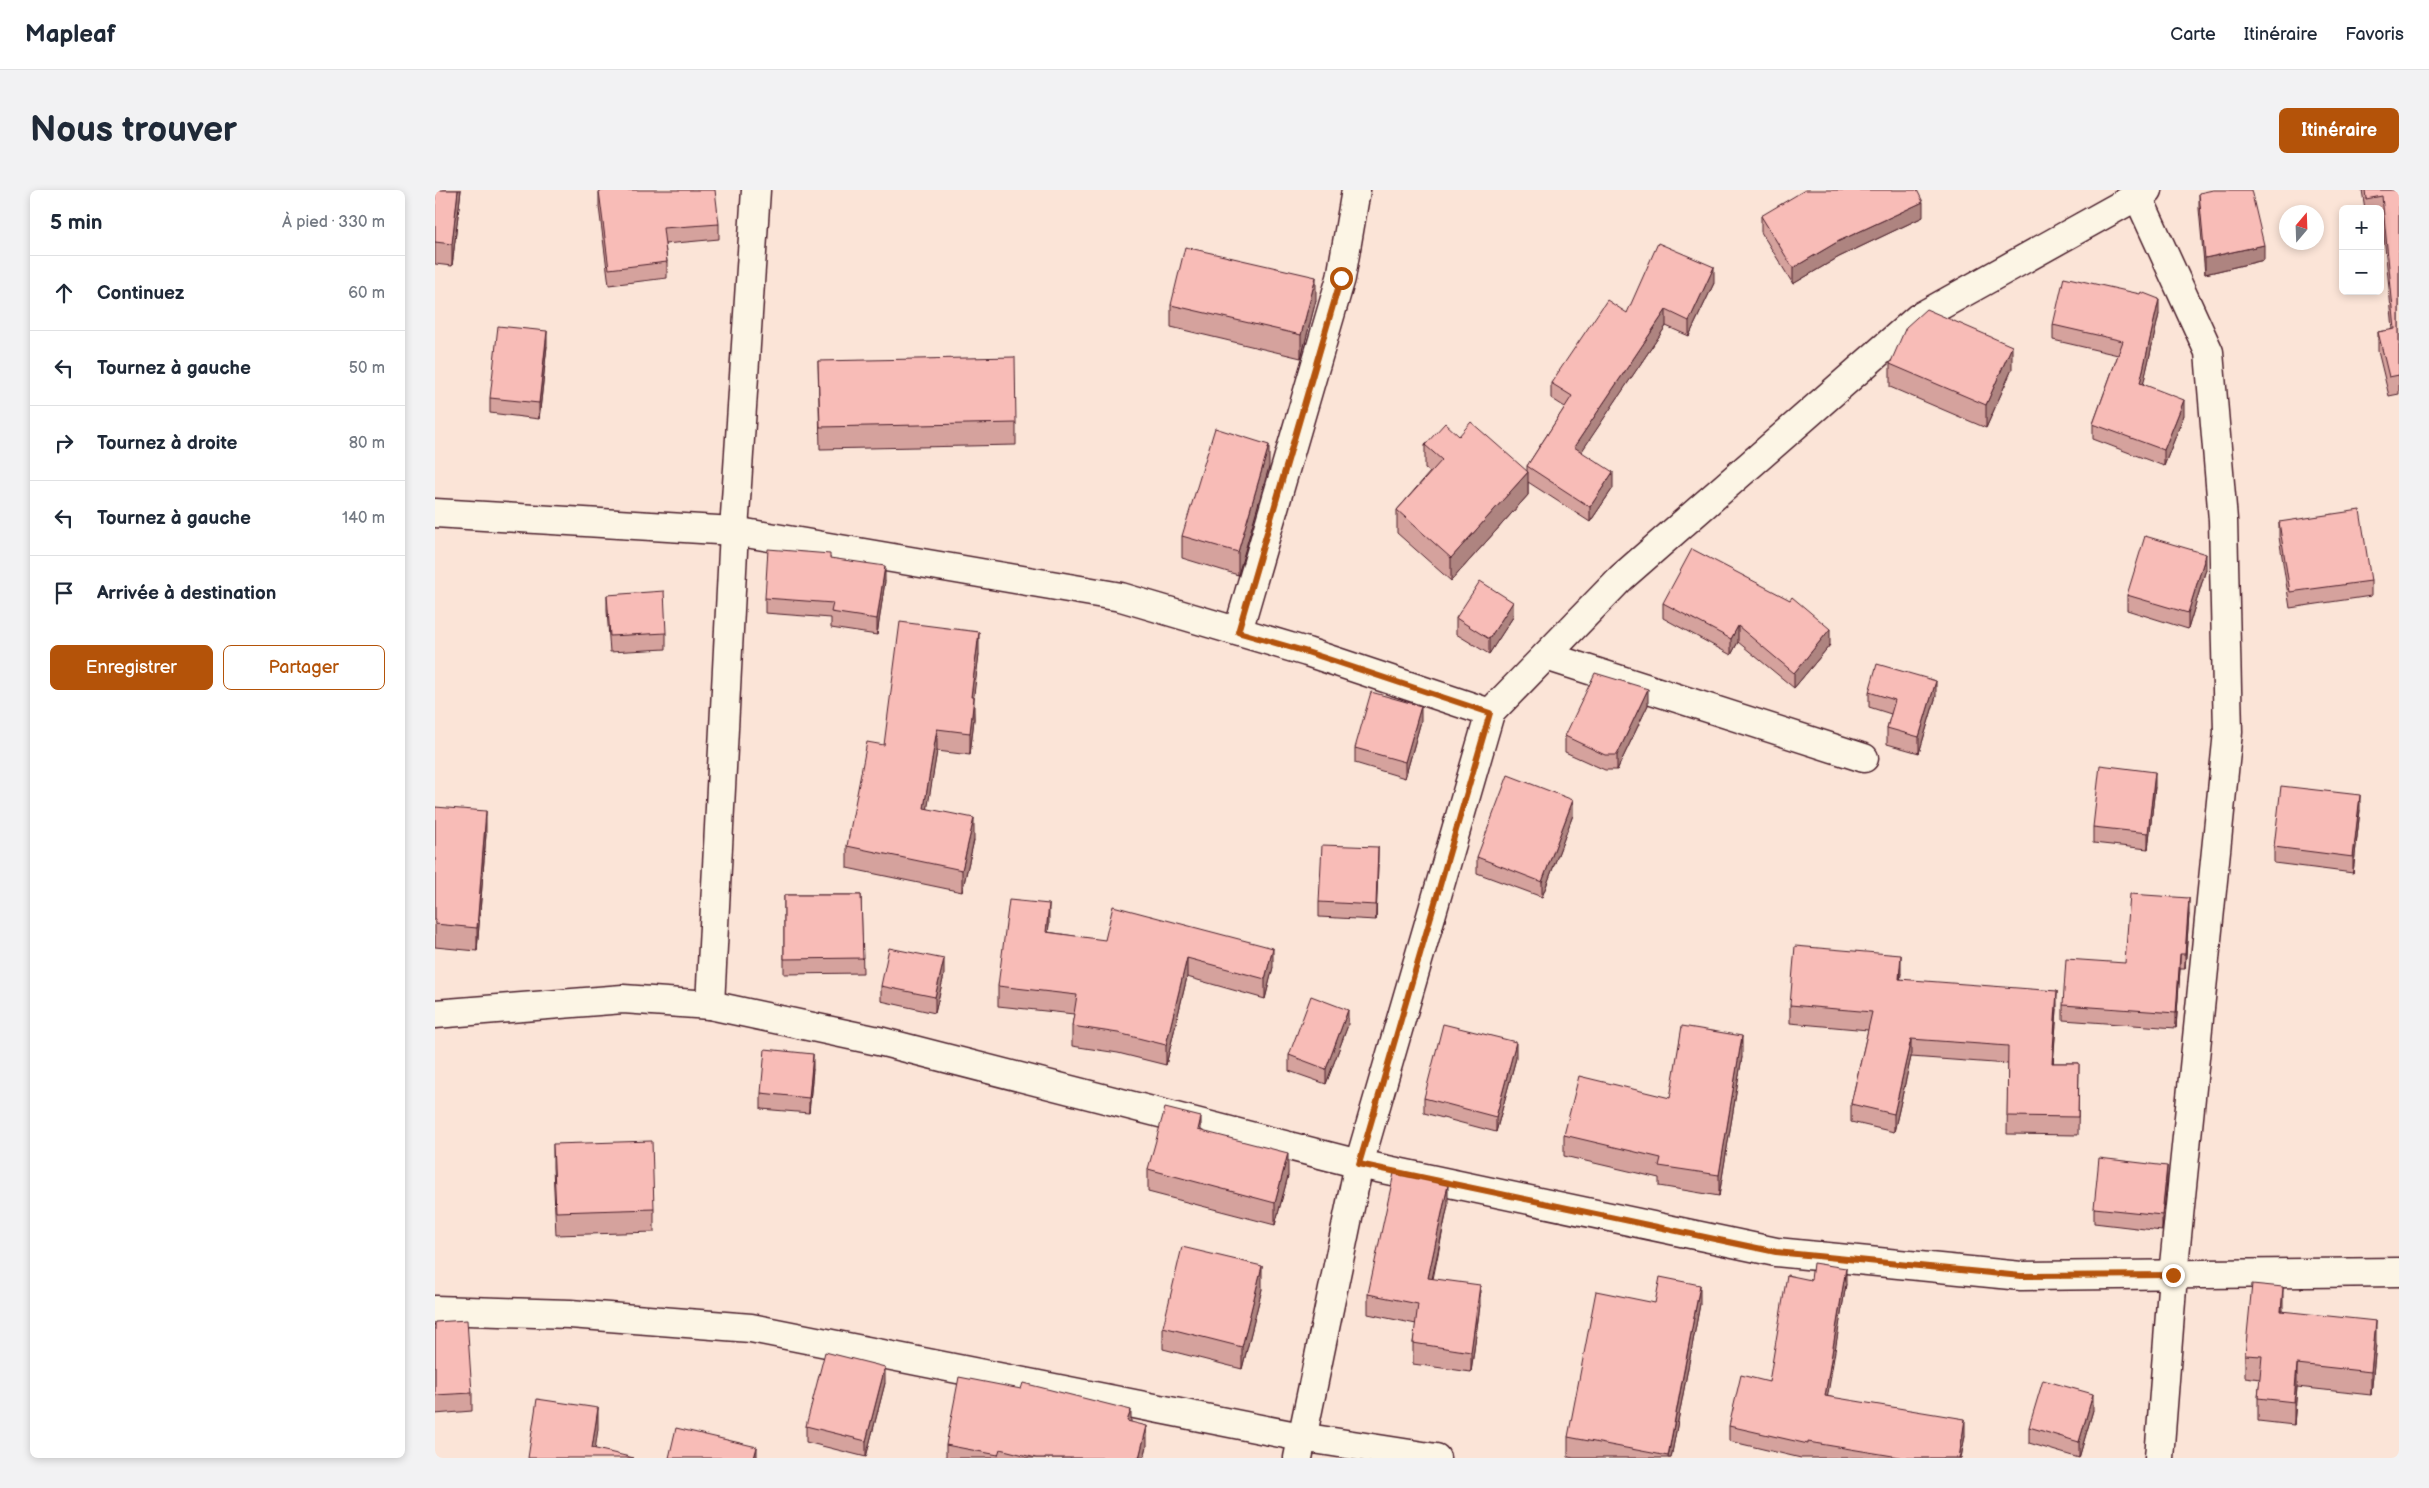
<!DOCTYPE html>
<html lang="fr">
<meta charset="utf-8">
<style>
body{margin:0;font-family:"Balsamiq Sans",sans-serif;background:#f2f2f3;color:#1f2937}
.controls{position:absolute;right:15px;top:15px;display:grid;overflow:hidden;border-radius:8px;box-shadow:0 2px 8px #0003}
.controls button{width:45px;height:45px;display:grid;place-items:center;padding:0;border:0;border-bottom:1px solid #e0e1e3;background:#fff;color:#1f2937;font:25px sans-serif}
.compass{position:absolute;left:1844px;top:15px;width:45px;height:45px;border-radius:50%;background:#fff;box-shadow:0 2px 8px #0003;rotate:19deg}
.stop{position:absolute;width:15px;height:15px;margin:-11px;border:4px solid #b45309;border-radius:50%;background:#fff}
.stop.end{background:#b45309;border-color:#fff;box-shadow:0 1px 5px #0008}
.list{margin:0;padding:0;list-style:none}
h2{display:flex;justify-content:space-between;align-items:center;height:65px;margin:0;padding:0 20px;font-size:21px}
h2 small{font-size:16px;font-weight:400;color:#747a83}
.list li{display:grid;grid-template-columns:32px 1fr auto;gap:15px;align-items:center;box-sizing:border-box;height:75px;padding:0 20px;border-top:1px solid #e0e1e3}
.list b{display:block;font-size:19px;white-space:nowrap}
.list em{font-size:16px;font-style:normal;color:#747a83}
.actions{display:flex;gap:10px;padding:15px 20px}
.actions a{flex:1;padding:11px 0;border:1px solid #b45309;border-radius:8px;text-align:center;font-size:18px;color:#b45309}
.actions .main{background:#b45309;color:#fff}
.icon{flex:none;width:28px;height:28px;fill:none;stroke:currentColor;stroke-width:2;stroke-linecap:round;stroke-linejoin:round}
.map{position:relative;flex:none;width:1964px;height:1268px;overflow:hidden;border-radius:8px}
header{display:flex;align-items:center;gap:30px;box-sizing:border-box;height:70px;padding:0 25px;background:#fff;border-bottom:1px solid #e0e1e3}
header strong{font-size:24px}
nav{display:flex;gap:28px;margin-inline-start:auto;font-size:18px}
.intro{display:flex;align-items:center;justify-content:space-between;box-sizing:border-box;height:120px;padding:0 30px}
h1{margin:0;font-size:35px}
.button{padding:12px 22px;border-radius:8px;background:#b45309;color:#fff;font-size:18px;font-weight:700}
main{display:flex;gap:30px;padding:0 30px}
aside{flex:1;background:#fff;border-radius:8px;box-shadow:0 2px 8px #0003}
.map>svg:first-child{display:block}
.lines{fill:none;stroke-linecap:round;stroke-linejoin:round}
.street-casing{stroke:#4a1f2b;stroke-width:31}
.street{stroke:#fcf5e5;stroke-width:28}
.wall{fill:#d5a29d;stroke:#4a1f2b}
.shaded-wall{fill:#ae8480;stroke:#4a1f2b}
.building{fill:#f8bcb7;stroke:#4a1f2b}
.route{stroke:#b45309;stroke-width:6}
</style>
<header>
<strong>Mapleaf</strong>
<nav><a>Carte</a><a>Itinéraire</a><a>Favoris</a></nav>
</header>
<div class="intro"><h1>Nous trouver</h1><a class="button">Itinéraire</a></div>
<main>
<aside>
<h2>5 min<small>À pied · 330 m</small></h2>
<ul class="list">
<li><svg class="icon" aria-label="ahead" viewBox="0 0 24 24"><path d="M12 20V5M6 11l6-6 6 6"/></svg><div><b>Continuez</b></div><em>60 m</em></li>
<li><svg class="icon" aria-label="left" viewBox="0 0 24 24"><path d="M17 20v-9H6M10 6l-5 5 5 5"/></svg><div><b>Tournez à gauche</b></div><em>50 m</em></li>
<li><svg class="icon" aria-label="right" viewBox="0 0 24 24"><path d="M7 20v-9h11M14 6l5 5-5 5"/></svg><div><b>Tournez à droite</b></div><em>80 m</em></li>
<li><svg class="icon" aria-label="left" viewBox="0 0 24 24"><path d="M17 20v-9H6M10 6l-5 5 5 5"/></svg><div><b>Tournez à gauche</b></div><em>140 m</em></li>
<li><svg class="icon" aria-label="arrive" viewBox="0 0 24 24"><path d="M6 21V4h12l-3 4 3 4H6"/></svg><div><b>Arrivée à destination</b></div></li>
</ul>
<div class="actions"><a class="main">Enregistrer</a><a>Partager</a></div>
</aside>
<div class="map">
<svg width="1964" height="1268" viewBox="0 0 1964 1268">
<rect width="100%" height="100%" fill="#fbe4d7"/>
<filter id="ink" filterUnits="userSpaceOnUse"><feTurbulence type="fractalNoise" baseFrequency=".02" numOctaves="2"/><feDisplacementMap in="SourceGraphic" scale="10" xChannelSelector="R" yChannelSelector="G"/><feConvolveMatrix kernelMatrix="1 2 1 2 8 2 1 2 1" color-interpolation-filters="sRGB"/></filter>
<g filter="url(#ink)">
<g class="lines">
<g class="street-casing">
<g id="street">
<path d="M 1700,0 L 1774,162 L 1788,330 L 1793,542 L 1738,1085 L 1724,1268"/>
<path d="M 0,323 L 299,341 L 686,407 L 872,462 L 1055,523"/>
<path d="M 803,441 L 906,88 L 921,0"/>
<path d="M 1111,466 L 1429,568"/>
<path d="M 275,815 L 299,341 L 321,0"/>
<path d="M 0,824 L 188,809 L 275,815 L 448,852 L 924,974 L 1341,1062 L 1586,1086 L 1964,1082"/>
<path d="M 0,1120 L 135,1124 L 316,1138 L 866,1247 L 1001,1268"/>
<path d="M 863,1268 L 924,974 L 1055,523 L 1186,388 L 1483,128 L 1713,0"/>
</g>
</g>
<use href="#street" class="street"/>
</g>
<g class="wall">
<path d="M 0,0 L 26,0 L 17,76 L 0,74 Z"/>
<path d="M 1927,0 L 1964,0 L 1964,204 L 1954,206 L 1943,161 L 1943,142 L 1958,140 L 1947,25 L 1945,25 L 1945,19 L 1930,19 Z"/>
<path d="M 164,1 L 284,34 L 284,49 L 230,54 L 232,72 L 232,88 L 174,95 L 164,17 Z"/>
<path d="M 1764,3 L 1829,70 L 1770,84 L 1764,19 Z"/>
<path d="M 1326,26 L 1488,27 L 1404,67 L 1358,94 L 1326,42 Z"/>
<path d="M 1279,93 L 1254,146 L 1231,136 L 1146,262 L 1178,298 L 1155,332 L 1093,292 L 1093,305 L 1016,391 L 962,343 L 962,320 L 995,282 L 990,278 L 990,255 L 1024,246 L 1092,282 L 1092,276 L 1130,217 L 1116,208 L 1116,193 L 1192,123 Z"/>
<path d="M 881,110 L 866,168 L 736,137 L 736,115 Z"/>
<path d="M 1724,124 L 1708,195 L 1749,225 L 1729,276 L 1658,249 L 1658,234 L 1683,165 L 1618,150 L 1618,135 Z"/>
<path d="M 112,156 L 104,229 L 55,223 L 55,208 Z"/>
<path d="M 383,171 L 581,233 L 581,255 L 385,259 Z"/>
<path d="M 1455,174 L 1577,179 L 1551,238 L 1455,197 Z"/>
<path d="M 834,277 L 803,385 L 747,368 L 747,346 Z"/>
<path d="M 1844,332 L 1936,391 L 1936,406 L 1855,418 L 1844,347 Z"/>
<path d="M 395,368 L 450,391 L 442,445 L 396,438 L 396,428 L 330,423 L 330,408 Z"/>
<path d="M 1771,379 L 1753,439 L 1692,420 L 1692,405 Z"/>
<path d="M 172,405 L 231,443 L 231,459 L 175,462 L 172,421 Z"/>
<path d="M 1355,410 L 1395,455 L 1359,498 L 1303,452 L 1296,465 L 1228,428 L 1228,413 Z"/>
<path d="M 1078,427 L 1054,464 L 1021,444 L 1021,428 Z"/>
<path d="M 544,464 L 538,507 L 539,529 L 535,565 L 502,561 L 492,618 L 539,650 L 527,702 L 412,678 L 412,656 L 449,555 Z"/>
<path d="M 1434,502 L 1501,506 L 1484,563 L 1452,554 L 1452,538 L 1456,524 L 1434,517 Z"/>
<path d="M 1213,515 L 1182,580 L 1170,580 L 1130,562 L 1130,546 Z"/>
<path d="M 986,531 L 970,588 L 920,573 L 920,558 Z"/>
<path d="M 1720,597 L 1713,659 L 1658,653 L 1658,637 Z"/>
<path d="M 0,617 L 51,644 L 42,761 L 0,757 Z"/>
<path d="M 1925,620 L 1918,683 L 1839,673 L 1839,657 Z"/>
<path d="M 1138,625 L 1107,707 L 1042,683 L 1042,667 Z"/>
<path d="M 943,673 L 941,730 L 884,727 L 884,712 Z"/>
<path d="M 349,705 L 426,705 L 428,783 L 349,784 Z"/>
<path d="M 1754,724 L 1750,779 L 1745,779 L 1741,838 L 1628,830 L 1628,815 L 1690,773 Z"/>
<path d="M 614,734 L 613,742 L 838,777 L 830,809 L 752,787 L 731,875 L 683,863 L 637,856 L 637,836 L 639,824 L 563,816 L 563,796 Z"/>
<path d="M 1466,783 L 1465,789 L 1622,819 L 1618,873 L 1644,873 L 1643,945 L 1572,944 L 1573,874 L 1476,867 L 1459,942 L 1416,932 L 1416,914 L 1433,840 L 1355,833 L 1355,815 Z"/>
<path d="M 509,785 L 500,823 L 446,811 L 446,796 Z"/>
<path d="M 913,835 L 891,894 L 854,881 L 854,865 Z"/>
<path d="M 1307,867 L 1284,1006 L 1224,996 L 1224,988 L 1129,966 L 1129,945 L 1235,908 Z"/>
<path d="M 1081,868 L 1061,942 L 989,923 L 989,908 Z"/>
<path d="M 378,879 L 374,923 L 326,919 L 326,903 Z"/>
<path d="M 766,940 L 853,986 L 840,1035 L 713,1002 L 713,979 Z"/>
<path d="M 118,954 L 219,1019 L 219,1042 L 121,1045 L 118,977 Z"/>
<path d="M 1732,991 L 1727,1041 L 1659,1033 L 1659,1018 Z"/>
<path d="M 1013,1015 L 998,1089 L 1045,1115 L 1036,1182 L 978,1174 L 978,1153 L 981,1134 L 933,1124 L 933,1104 Z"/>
<path d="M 1376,1090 L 1411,1094 L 1392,1206 L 1530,1245 L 1526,1268 L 1366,1268 L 1294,1251 L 1294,1236 L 1334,1192 Z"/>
<path d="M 827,1099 L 807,1179 L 728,1159 L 728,1137 Z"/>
<path d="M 1220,1113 L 1265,1114 L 1236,1268 L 1139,1268 L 1133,1267 L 1133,1247 Z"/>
<path d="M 1848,1121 L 1941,1154 L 1936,1205 L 1862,1197 L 1859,1235 L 1823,1231 L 1823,1208 L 1825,1189 L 1810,1187 L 1810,1165 Z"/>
<path d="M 0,1132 L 37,1203 L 37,1221 L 0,1224 Z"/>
<path d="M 450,1193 L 431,1267 L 371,1252 L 371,1236 Z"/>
<path d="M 1658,1220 L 1644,1268 L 1594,1253 L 1594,1237 Z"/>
<path d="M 696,1232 L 712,1256 L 709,1268 L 511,1268 L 511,1255 Z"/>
</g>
<g class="shaded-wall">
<path d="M 23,0 L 26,0 L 17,76 L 17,54 Z"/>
<path d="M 1488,12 L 1488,27 L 1404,67 L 1358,94 L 1358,78 L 1404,51 Z"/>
<path d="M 1829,55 L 1829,70 L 1770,84 L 1770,68 Z"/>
<path d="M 1279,77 L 1279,93 L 1254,146 L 1254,131 Z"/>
<path d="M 881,87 L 881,110 L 866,168 L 866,145 Z"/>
<path d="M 1724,109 L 1724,124 L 1705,209 L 1705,193 Z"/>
<path d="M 1231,120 L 1231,136 L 1139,273 L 1139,257 Z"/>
<path d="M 112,141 L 112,156 L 104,229 L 104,213 Z"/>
<path d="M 1577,156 L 1577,179 L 1551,238 L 1551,215 Z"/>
<path d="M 1749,210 L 1749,225 L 1729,276 L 1729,260 Z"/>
<path d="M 834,255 L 834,277 L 803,385 L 803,362 Z"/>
<path d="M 1093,282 L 1093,305 L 1016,391 L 1016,368 Z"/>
<path d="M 1178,282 L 1178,298 L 1155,332 L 1155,317 Z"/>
<path d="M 1771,364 L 1771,379 L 1753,439 L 1753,423 Z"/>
<path d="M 450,376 L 450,391 L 442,445 L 442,429 Z"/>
<path d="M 1078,412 L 1078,427 L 1054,464 L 1054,449 Z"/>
<path d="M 1303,436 L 1303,452 L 1296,465 L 1296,449 Z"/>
<path d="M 1395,439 L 1395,455 L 1359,498 L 1359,483 Z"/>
<path d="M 544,442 L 544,464 L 536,529 L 536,507 Z"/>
<path d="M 1501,491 L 1501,506 L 1484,563 L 1484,547 Z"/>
<path d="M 1213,499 L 1213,515 L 1182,580 L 1182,565 Z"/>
<path d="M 539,507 L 539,529 L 535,565 L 535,543 Z"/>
<path d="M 986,516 L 986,531 L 970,588 L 970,572 Z"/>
<path d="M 502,539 L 502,561 L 489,640 L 489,618 Z"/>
<path d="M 1720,582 L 1720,597 L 1713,659 L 1713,643 Z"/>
<path d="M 1925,605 L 1925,620 L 1918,683 L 1918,667 Z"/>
<path d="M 1138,610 L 1138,625 L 1107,707 L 1107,692 Z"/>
<path d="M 51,621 L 51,644 L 42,761 L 42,738 Z"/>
<path d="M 539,628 L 539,650 L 527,702 L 527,680 Z"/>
<path d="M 943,657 L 943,673 L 941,730 L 941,715 Z"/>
<path d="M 1754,708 L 1754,724 L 1750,779 L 1750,764 Z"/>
<path d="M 614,714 L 614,734 L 611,761 L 611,742 Z"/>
<path d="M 838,758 L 838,777 L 830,809 L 830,789 Z"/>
<path d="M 1745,764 L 1745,779 L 1741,838 L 1741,823 Z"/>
<path d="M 1466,765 L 1466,783 L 1464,807 L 1464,789 Z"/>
<path d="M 752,768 L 752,787 L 731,875 L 731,855 Z"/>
<path d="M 509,769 L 509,785 L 500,823 L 500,807 Z"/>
<path d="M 1622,801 L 1622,819 L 1617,891 L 1617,873 Z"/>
<path d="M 913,820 L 913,835 L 891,894 L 891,879 Z"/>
<path d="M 1307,846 L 1307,867 L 1284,1006 L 1284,985 Z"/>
<path d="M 1476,849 L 1476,867 L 1459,942 L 1459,924 Z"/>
<path d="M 1081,852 L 1081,868 L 1061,942 L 1061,927 Z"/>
<path d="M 378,864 L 378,879 L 374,923 L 374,908 Z"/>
<path d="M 766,927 L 766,950 L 763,940 Z"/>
<path d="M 853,963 L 853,986 L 840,1035 L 840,1013 Z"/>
<path d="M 1732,976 L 1732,991 L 1727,1041 L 1727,1025 Z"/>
<path d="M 1013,995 L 1013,1015 L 993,1108 L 993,1088 Z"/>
<path d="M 827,1076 L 827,1099 L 807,1179 L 807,1157 Z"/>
<path d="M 1411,1078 L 1411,1094 L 1390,1222 L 1390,1206 Z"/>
<path d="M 1045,1095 L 1045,1115 L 1036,1182 L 1036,1162 Z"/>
<path d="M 1265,1095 L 1265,1114 L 1236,1268 L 1233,1268 Z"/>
<path d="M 1848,1097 L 1848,1120 L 1846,1144 L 1846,1121 Z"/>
<path d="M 1941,1131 L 1941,1154 L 1936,1205 L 1936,1182 Z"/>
<path d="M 1862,1174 L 1862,1197 L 1859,1235 L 1859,1212 Z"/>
<path d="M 450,1177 L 450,1193 L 431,1267 L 431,1251 Z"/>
<path d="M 1658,1204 L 1658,1220 L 1644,1268 L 1644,1252 Z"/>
<path d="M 163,1218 L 163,1239 L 159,1268 L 157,1258 Z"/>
<path d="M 696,1220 L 696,1241 L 692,1231 Z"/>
<path d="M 1530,1229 L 1530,1245 L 1526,1268 L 1524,1268 Z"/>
<path d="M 712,1236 L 712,1256 L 709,1268 L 704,1268 Z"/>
<path d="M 322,1257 L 322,1268 L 319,1268 Z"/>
</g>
<g class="building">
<path d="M 0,0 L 23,0 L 17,54 L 0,52 Z"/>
<path d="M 175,0 L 280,0 L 284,34 L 228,38 L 232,72 L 174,79 L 164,1 Z"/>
<path d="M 1370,0 L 1482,0 L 1488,12 L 1404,51 L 1358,78 L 1326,26 Z"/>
<path d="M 1778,0 L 1816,0 L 1829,55 L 1770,68 L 1764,3 Z"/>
<path d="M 1930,0 L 1964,0 L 1964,185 L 1954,187 L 1943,142 L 1960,139 L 1947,6 L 1931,9 Z"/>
<path d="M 1223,53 L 1279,77 L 1254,131 L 1231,120 L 1139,257 L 1178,282 L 1155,317 L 1092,276 L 1137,206 L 1116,193 L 1172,110 L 1192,123 Z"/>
<path d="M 750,57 L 881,87 L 866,145 L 736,115 Z"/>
<path d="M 1629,87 L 1705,104 L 1706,102 L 1724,109 L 1705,193 L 1749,210 L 1729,260 L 1658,234 L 1688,151 L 1618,135 Z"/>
<path d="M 1491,119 L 1577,156 L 1551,215 L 1455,174 L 1471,137 Z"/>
<path d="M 63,136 L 112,141 L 104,213 L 55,208 Z"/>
<path d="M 580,167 L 581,233 L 385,237 L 383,171 Z"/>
<path d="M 1036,232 L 1093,282 L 1016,368 L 962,320 L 1007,270 L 990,255 L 1010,233 L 1024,246 Z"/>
<path d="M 780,238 L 834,255 L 803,362 L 747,346 Z"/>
<path d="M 1925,320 L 1936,391 L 1855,402 L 1844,332 Z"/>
<path d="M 1710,346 L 1771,364 L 1753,423 L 1692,405 Z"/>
<path d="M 333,359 L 395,364 L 395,368 L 450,376 L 442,429 L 396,422 L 398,413 L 330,408 Z"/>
<path d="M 1257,359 L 1355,410 L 1357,407 L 1395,439 L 1359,483 L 1303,436 L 1296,449 L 1228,413 Z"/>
<path d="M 1045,391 L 1078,412 L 1054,449 L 1021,428 Z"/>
<path d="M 229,401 L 231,443 L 175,446 L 172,405 Z"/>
<path d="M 465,432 L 544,442 L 536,507 L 539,507 L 535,543 L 502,539 L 489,618 L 539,628 L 527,680 L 412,656 L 432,552 L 449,555 Z"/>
<path d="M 1442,474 L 1501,491 L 1484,547 L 1452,538 L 1460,510 L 1434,502 Z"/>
<path d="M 1160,483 L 1213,499 L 1182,565 L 1170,565 L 1130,546 Z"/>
<path d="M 936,502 L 986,516 L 970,572 L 920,558 Z"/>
<path d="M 1665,575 L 1720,582 L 1713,643 L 1658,637 Z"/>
<path d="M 1073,585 L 1138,610 L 1107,692 L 1042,667 Z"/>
<path d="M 1846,596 L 1925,605 L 1918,667 L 1839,657 Z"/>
<path d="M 0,617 L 51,621 L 42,738 L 0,734 Z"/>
<path d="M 887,655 L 943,657 L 941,715 L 884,712 Z"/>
<path d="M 1695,704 L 1754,708 L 1750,764 L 1745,764 L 1741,823 L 1628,815 L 1631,769 L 1690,773 Z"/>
<path d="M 349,705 L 426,705 L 428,768 L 349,769 Z"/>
<path d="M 574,710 L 614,714 L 611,742 L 670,750 L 678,716 L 838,758 L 830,789 L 752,768 L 731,855 L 683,843 L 637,836 L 642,805 L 563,796 Z"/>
<path d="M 1360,756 L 1466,765 L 1464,789 L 1622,801 L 1617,873 L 1644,873 L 1643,927 L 1572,926 L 1573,856 L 1476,849 L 1459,924 L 1416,914 L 1437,822 L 1355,815 Z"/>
<path d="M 454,758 L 509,769 L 500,807 L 446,796 Z"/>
<path d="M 876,806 L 913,820 L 891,879 L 854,865 Z"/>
<path d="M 1008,834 L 1081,852 L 1061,927 L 989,908 Z"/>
<path d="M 1247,836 L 1307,846 L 1284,985 L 1224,976 L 1226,968 L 1129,945 L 1144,886 L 1235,908 Z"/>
<path d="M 330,859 L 378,864 L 374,908 L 326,903 Z"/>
<path d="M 730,918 L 766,927 L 763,940 L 853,963 L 840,1013 L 713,979 Z"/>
<path d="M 217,951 L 219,1019 L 121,1022 L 118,954 Z"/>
<path d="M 1664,968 L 1732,976 L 1727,1025 L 1659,1018 Z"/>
<path d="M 959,983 L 1013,995 L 993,1088 L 1045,1095 L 1036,1162 L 978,1153 L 983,1114 L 933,1104 Z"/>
<path d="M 747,1057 L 827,1076 L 807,1157 L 728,1137 Z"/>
<path d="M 1378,1073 L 1411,1078 L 1390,1206 L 1530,1229 L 1524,1268 L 1470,1268 L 1373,1252 L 1373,1254 L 1294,1236 L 1306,1185 L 1334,1192 L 1352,1085 L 1376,1090 Z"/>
<path d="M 1225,1087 L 1265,1095 L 1233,1266 L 1133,1247 L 1161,1101 L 1220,1113 Z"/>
<path d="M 1817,1094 L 1848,1097 L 1846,1121 L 1941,1131 L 1936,1182 L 1862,1174 L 1859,1212 L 1823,1208 L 1827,1166 L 1810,1165 Z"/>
<path d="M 32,1130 L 37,1203 L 0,1205 L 0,1132 Z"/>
<path d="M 390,1162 L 450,1177 L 431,1251 L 371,1236 Z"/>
<path d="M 524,1187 L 586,1199 L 588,1193 L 696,1220 L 692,1231 L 712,1236 L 704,1268 L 601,1268 L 565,1259 L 563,1265 L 511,1255 Z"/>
<path d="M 1608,1190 L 1658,1204 L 1644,1252 L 1594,1237 Z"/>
<path d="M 102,1209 L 163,1218 L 157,1258 L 199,1268 L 93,1268 Z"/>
<path d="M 241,1238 L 322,1257 L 319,1268 L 234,1268 Z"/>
</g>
</g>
<g class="lines" filter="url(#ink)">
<path class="route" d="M 906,88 L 803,442 L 872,462 L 1055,523 L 924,974 L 1341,1062 L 1586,1086 L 1738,1085"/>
</g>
</svg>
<div class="controls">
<button>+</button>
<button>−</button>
</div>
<svg class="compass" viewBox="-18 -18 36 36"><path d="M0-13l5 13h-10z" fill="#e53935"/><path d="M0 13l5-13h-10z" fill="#747a83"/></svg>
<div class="stop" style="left:906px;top:88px"></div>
<div class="stop end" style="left:1738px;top:1085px"></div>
</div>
</main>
